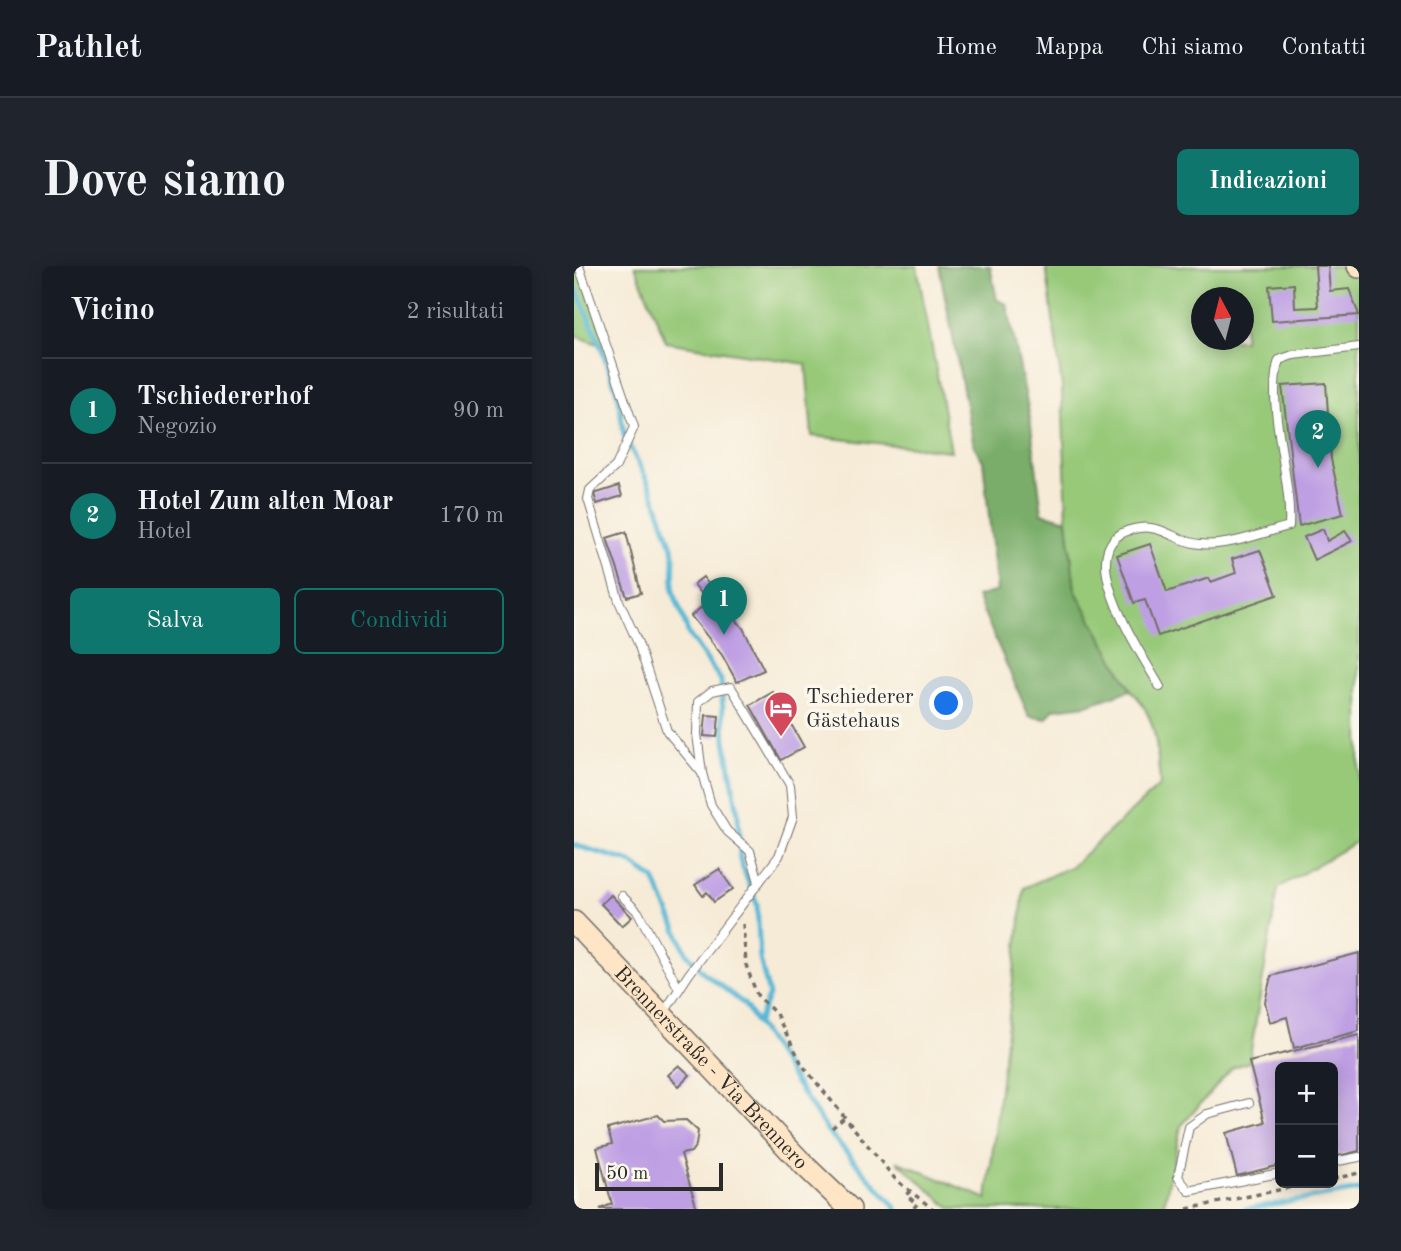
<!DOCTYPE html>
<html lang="it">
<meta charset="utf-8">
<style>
body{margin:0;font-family:"Old Standard TT",serif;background:#20242c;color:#f1f3f6}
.controls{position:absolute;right:21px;bottom:21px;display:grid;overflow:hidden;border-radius:10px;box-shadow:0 4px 18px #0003}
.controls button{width:63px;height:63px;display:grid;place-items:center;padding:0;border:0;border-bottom:2px solid #363941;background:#171b24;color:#f1f3f6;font:35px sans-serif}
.compass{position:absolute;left:617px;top:21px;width:63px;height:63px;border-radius:50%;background:#171b24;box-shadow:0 4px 18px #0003;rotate:353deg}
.scale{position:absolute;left:21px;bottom:18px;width:128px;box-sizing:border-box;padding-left:7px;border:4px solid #2b2b2b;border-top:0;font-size:19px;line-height:24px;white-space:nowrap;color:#2b2b2b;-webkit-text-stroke:5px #fbf7ec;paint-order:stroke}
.you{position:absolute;left:373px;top:438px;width:24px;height:24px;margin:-18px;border:5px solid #fff;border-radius:50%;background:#1a73e8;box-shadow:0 0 0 10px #1a73e833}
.badge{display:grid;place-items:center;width:46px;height:46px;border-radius:50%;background:#0f766e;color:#fff;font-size:23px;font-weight:700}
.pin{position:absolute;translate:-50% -58px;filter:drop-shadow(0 2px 4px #0008)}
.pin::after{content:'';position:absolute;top:37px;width:24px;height:21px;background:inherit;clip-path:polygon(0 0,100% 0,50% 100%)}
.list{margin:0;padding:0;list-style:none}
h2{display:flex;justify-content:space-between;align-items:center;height:91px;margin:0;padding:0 28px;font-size:30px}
h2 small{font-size:23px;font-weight:400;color:#9ea1a6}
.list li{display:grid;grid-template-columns:46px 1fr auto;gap:21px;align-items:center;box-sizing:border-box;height:105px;padding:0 28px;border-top:2px solid #363941}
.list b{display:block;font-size:26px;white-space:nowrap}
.list p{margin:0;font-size:23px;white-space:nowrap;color:#9ea1a6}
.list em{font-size:23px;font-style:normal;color:#9ea1a6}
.actions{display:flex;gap:14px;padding:21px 28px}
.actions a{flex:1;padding:16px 0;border:2px solid #0f766e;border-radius:10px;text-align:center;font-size:24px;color:#0f766e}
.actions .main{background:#0f766e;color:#fff}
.map{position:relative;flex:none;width:785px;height:943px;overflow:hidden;border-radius:10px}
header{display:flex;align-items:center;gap:42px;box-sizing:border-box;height:98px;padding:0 35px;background:#171b24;border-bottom:2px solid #363941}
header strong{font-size:33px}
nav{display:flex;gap:38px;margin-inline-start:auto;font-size:24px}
.intro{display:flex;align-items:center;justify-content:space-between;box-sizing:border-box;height:168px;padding:0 42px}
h1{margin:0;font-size:49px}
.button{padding:18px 32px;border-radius:10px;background:#0f766e;color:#fff;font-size:24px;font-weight:700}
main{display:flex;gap:42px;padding:0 42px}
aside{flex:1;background:#171b24;border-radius:10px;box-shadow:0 4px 18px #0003}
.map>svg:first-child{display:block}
.green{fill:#97c979;stroke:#617a52;stroke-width:2;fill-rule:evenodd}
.forest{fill:#79ad69;stroke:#526c4a;stroke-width:2}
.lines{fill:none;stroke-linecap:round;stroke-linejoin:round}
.stream{stroke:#56b7d5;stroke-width:5}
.building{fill:#be9fe3}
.lane-casing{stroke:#726e67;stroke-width:10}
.secondary-casing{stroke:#726e67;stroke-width:24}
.path{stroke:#726e67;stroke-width:3.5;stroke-dasharray:5 5;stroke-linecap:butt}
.lane{stroke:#fff;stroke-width:8}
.secondary{stroke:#fde5c5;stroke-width:21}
.labels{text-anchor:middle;stroke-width:7;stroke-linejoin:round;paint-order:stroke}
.poi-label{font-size:21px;fill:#2b2b2b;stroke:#fbf7ec;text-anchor:start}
.street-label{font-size:21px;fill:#2b2b2b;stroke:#fbf7ec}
</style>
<header>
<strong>Pathlet</strong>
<nav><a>Home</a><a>Mappa</a><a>Chi siamo</a><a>Contatti</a></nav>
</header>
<div class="intro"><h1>Dove siamo</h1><a class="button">Indicazioni</a></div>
<main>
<aside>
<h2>Vicino<small>2 risultati</small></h2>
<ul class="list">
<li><span class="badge">1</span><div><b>Tschiedererhof</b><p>Negozio</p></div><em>90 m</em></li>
<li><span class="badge">2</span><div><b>Hotel Zum alten Moar</b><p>Hotel</p></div><em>170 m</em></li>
</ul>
<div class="actions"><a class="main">Salva</a><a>Condividi</a></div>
</aside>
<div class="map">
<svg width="785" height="943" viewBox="0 0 785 943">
<rect width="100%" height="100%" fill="#fbf7ec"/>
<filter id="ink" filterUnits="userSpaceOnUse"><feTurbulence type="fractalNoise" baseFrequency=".0143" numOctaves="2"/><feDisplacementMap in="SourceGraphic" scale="14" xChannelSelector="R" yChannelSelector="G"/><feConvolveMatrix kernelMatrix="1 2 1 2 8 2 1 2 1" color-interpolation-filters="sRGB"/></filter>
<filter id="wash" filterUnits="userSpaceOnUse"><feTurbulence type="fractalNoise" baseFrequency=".00686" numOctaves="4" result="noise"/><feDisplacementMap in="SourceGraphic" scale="28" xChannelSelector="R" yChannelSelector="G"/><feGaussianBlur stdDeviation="1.57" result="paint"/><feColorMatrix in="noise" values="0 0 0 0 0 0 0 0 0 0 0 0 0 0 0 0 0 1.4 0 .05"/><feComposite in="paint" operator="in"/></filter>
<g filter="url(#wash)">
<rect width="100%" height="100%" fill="#f6ebd7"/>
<g class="green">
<path d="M 0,0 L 4,0 L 34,82 L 0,69 Z"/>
<path d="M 61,0 L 343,0 L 377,185 L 238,170 L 232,98 L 92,76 Z"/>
<path d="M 472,0 L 785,0 L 785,574 L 704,622 L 675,796 L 658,802 L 607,860 L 590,939 L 584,943 L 377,943 L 323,895 L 413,933 L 450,622 L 498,600 L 586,519 C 583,482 584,452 557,424 L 501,324 L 493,254 L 488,121 ZM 628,32 L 670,32 L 670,74 L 628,74 Z"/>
</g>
<path class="forest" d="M 365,0 L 416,0 L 423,34 L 433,38 L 456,152 L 468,247 L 493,254 L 501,324 L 557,424 L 513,439 L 480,443 L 472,453 L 455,450 L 403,331 L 423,325 L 409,195 L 400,180 Z"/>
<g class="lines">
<g class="stream">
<path d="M 0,17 L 29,86 L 44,130 L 50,169 L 77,222 L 94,269 L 100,287 L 99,325 L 115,369 L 147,414 L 151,474 L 164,548 L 166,594 L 183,638 L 186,693 L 195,729 L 184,756"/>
<path d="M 0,579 L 54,595 L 80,613 L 113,688 L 129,706 L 170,738 L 253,864 L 323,943"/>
<path d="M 671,943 L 785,924"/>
</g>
</g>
<g id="blocks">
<g class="building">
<path d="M 741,0 L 754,0 L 756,25 L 775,23 L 785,49 L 698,55 L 695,20 L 720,18 L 721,42 L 744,41 Z"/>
<path d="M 752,117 L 757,193 L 769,248 L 725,260 L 708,120 Z"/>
<path d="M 45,220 L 48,230 L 23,238 L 20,228 Z"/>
<path d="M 749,263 L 753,275 L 771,265 L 778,275 L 740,294 L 730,271 Z"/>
<path d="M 52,266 L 67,327 L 53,331 L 33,272 Z"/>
<path d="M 576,278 L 593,326 L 635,312 L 637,316 L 662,307 L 658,293 L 686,284 L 703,329 L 584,370 L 571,334 L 560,337 L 543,289 Z"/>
<path d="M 129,311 L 139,324 L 130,331 L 120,318 Z"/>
<path d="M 142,329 L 169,362 L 190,404 L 163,416 L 148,389 L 117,350 Z"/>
<path d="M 199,426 L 230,481 L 207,494 L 176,439 Z"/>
<path d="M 132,449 L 145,450 L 143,471 L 130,470 Z"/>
<path d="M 145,603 L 159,623 L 140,636 L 133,626 L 129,630 L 121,619 Z"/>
<path d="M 37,629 L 58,651 L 48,660 L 27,638 Z"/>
<path d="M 785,687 L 785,765 L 720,782 L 713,751 L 696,756 L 691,736 L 697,710 Z"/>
<path d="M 785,769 L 785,885 L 764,890 L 763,885 L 759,886 L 759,801 L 706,801 L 706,899 L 663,910 L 652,867 L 691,856 L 675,796 Z"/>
<path d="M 105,799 L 116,809 L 105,820 L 94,809 Z"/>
<path d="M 84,849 L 90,855 L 112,854 L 124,865 L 122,879 L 117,886 L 107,888 L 123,943 L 26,943 L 38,938 L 23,882 L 38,878 L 34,863 Z"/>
</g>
</g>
</g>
<g filter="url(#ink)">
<use href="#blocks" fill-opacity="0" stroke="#726e67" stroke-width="2"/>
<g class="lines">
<g class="lane-casing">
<g id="lane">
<path d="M 5,0 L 60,161 L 42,200 L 16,224 L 14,233 L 45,335 L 64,377 L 93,465 L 128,507 L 137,539 L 153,565 L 176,585 L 185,616"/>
<path d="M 586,421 C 567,386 488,273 565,262 C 587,258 605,277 626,278 C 654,281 688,267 715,260 C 718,210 691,137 705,94 L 719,89 L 785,81"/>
<path d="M 48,630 L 64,646 L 105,723"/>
<path d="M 89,748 L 115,708 L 205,590 L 219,551 L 216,519 L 157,421 L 138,425 L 124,436 L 123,468 L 128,507"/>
<path d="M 675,837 L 633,848 L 615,861 L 604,911 L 615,925 L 706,907"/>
<path d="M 759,896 L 785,891"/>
</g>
</g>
<g class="secondary-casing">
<g id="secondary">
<path d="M 784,0 L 785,1"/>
<path id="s1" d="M 0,656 L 230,899 L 276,943"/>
</g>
</g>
<g class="path">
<path d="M 169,658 L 172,699 L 183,729 L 202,748 L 229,800 L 322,914 L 359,943"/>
<path d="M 258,862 L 271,851"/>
<path d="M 759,913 L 785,907"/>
<path d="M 336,925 L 332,929 L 343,938 L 339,943"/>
<path d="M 613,943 L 738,917"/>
</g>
<use href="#lane" class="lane"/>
<use href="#secondary" class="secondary"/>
</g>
</g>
<defs>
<g id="hotel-pin" transform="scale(1.75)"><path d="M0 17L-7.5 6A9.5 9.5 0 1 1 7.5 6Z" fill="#d1495b" stroke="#fbf7ec"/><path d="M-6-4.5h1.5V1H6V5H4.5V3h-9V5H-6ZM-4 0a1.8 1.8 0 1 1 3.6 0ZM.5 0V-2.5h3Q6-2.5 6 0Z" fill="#fff"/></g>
</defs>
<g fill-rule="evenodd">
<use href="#hotel-pin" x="207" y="442"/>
</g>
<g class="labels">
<g class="poi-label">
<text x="232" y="437">Tschiederer<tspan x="232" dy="24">Gästehaus</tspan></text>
</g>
<g class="street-label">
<text dy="7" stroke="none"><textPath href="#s1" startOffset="200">Brennerstraße - Via Brennero</textPath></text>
</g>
</g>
</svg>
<div class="controls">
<button>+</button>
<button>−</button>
</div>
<svg class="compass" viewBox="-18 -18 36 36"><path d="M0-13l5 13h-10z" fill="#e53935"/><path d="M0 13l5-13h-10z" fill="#9ea1a6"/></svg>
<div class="scale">50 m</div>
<div class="you"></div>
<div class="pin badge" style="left:150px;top:369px">1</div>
<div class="pin badge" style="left:744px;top:202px">2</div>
</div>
</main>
